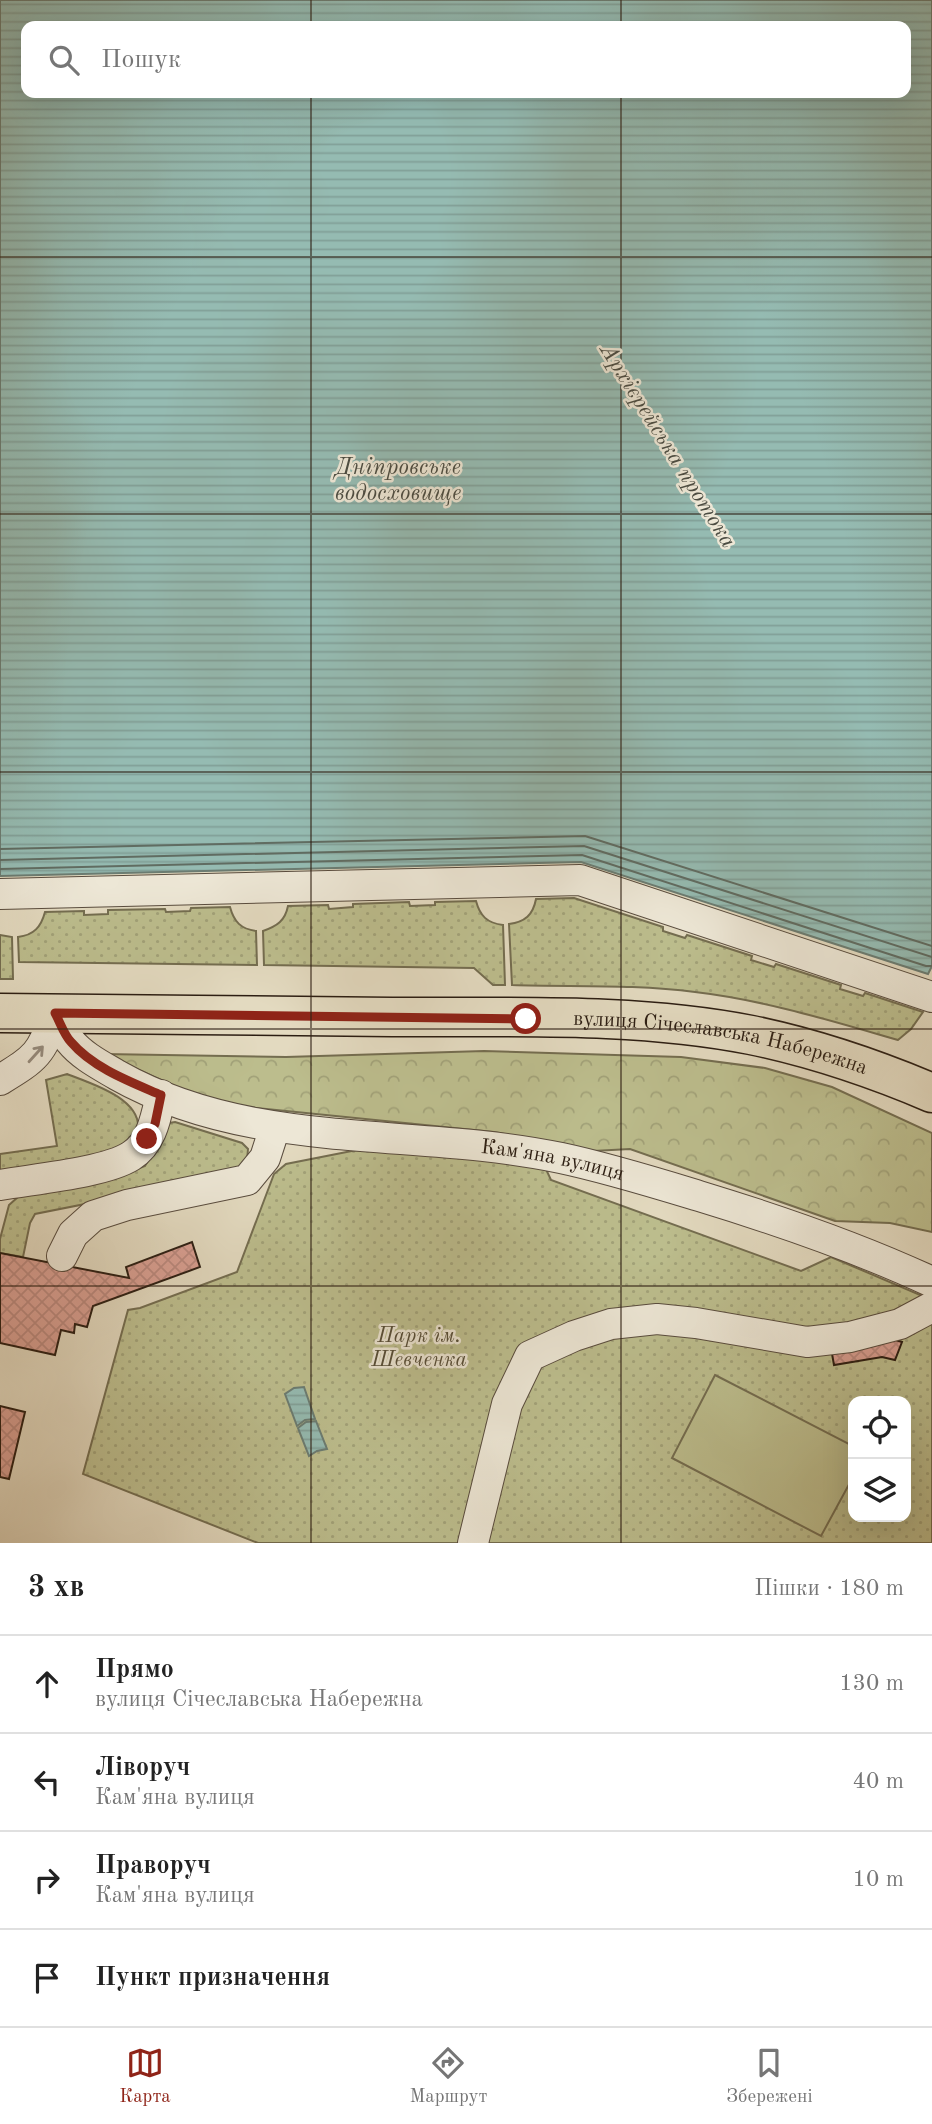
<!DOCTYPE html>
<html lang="uk">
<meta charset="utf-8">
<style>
body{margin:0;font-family:"Old Standard TT",serif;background:#f2f2f2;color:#222}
.controls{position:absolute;right:21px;bottom:21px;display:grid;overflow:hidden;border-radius:14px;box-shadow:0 7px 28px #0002}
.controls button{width:63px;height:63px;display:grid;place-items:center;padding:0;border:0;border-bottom:2px solid #e0e0e0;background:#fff;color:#222;font:35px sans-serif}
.stop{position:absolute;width:21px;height:21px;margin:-16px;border:5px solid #8f2418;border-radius:50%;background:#fff}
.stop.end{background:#8f2418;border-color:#fff;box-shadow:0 2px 7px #0008}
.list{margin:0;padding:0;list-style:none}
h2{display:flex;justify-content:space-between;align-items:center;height:91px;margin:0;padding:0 28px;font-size:30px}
h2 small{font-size:23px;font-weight:400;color:#767676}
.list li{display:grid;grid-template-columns:46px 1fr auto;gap:21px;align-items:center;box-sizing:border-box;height:98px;padding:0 28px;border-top:2px solid #e0e0e0}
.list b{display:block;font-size:26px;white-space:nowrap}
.list p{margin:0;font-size:23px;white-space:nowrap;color:#767676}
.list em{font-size:23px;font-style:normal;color:#767676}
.icon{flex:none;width:38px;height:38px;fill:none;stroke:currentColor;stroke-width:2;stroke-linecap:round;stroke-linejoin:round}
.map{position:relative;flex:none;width:932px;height:1543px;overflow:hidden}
.search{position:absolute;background:#fff;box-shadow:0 7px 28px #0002;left:21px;right:21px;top:21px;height:77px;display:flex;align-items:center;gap:18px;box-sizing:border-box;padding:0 24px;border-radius:14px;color:#767676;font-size:26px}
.sheet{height:483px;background:#fff}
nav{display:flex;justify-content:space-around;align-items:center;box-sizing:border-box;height:98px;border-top:2px solid #e0e0e0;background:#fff;font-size:19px;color:#767676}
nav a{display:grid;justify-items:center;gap:4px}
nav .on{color:#8f2418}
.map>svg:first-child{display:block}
.grass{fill:url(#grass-dots);stroke:#746d50;stroke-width:2;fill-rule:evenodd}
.forest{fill:url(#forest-crowns);stroke:#746d50;stroke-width:2}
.garden{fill:#bcbd8d;stroke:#746d50;stroke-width:2}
.water{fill:url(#water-rules);stroke:#6b7c72;stroke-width:2;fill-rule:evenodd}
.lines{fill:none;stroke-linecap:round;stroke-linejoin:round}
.shore{stroke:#606c62;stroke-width:2}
.building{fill:url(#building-cross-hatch);stroke:#2b1d12;stroke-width:2}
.minor-casing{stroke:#594c3e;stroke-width:32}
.major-casing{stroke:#2b1d12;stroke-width:41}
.minor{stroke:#ede7d6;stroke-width:30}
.major{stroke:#e3dac0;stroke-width:38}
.oneway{stroke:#968c7e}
.route{stroke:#8f2418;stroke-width:9}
.grid{fill:none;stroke:#2b1d12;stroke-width:2;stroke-opacity:0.55}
.labels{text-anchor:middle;stroke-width:5;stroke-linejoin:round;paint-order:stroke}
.street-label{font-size:21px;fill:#2b1d12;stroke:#ede7d6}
.park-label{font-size:21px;font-style:italic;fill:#564d37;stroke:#ede7d6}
.water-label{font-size:23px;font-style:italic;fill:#4b4c42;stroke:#ede7d6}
</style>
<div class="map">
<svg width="932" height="1543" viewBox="0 0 932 1543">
<defs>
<pattern id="grass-dots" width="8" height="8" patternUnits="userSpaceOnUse" patternTransform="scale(1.75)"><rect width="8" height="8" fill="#bcbd8d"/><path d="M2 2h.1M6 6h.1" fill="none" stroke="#a2a279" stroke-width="1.8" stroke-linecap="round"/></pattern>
<pattern id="forest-crowns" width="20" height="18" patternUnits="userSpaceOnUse" patternTransform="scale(1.75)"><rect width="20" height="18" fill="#bcbd8d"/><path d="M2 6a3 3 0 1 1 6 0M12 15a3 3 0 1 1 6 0" fill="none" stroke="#a2a279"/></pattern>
<pattern id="water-rules" width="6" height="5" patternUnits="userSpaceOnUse" patternTransform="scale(1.75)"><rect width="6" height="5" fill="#95bbb2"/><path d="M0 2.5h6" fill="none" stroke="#81a098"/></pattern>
<pattern id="building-cross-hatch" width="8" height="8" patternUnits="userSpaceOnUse" patternTransform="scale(1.75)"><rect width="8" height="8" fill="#d99f92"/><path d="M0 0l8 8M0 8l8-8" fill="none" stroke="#ba887d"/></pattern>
</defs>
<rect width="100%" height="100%" fill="#e3dac0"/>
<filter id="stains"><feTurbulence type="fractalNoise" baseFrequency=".00286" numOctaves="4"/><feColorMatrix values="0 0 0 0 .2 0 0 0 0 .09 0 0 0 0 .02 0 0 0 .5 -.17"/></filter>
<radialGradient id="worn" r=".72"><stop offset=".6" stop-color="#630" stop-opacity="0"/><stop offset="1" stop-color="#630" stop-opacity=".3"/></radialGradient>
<g class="grass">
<path d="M 574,898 L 663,927 L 663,931 L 685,938 L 687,935 L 752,956 L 751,960 L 774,967 L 776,964 L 841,985 L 840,989 L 863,996 L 865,993 L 923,1012 L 911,1029 L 898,1040 C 832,1021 764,1000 695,992 C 635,984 573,987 512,985 L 509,924 C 525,922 533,915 536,899 Z"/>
<path d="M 476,901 C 480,916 487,923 503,925 L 505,985 L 493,985 L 474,968 L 264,965 L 263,931 C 277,926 285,921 288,906 L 328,905 L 329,909 L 353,907 L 353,904 L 409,902 L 410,906 L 435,905 L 435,902 Z"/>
<path d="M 230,907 C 234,922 241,929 256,931 L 257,965 L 19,962 L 18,937 C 34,935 41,927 45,912 L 84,911 L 84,915 L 108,914 L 108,910 L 165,909 L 166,912 L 190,911 L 191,908 Z"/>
<path d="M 0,935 L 12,937 L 13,979 L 0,979 Z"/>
<path d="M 67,1074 C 89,1083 142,1098 138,1130 C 137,1135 134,1141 132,1146 L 0,1178 L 0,1154 L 57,1146 L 46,1080 Z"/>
<path d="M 175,1122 L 242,1143 L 248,1149 L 247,1160 L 241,1173 L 35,1214 L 30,1223 L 23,1257 L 0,1253 L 0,1239 L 9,1205 L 18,1197 L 129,1172 L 145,1166 L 169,1123 Z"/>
<path d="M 377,1146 L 544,1165 L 551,1180 L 801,1271 L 831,1257 L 932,1300 L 932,1543 L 258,1543 L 83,1474 L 128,1310 L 140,1308 L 237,1272 L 274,1174 L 286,1164 ZM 853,1401 L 906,1401 L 906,1517 L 853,1517 Z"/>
</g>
<path class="forest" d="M 484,1051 L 681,1057 L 765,1068 L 832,1087 L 932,1133 L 932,1232 L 890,1223 L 835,1221 L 630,1149 L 593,1151 L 494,1132 L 237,1106 L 185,1091 L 104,1054 L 286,1057 Z"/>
<path class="garden" d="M 715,1375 L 853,1446 L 853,1477 L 821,1536 L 672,1458 Z"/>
<g class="water">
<path d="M 0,0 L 932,0 L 932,966 L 928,974 L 581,862 L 0,876 ZM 26,26 L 906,26 L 906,93 L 26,93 Z"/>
<path d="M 304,1387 L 315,1419 L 305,1420 L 297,1426 L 285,1394 L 294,1388 Z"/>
<path d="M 316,1421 L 327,1449 L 317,1451 L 309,1456 L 298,1428 L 306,1422 Z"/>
</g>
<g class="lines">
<g class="shore">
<path d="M 0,849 L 585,836 L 932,946"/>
<path d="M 0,860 L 584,846 L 932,957"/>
<path d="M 0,869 L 582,855 L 926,966 L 932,966"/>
</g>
</g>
<g class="building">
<path d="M 192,1242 L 200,1267 L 93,1306 L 87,1327 L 75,1324 L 74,1333 L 61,1330 L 55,1355 L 0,1343 L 0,1253 L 129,1278 L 126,1267 Z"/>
<path d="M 883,1336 L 902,1342 L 895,1360 L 882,1357 L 834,1365 L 831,1348 Z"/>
<path d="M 0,1406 L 25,1412 L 9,1479 L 0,1477 Z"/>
</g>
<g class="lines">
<g class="minor-casing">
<g id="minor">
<path d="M 0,894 L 580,880 L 932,997"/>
<path id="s1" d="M 55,1013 C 60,1022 64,1034 70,1041 C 82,1056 102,1066 117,1075 C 253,1152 414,1127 561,1158 C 608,1168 653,1182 699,1196 C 778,1220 857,1247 932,1282"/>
<path d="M 0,1080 C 36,1058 42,1054 55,1013"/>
<path d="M 0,1185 C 33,1179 104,1173 131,1156 C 152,1143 156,1117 161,1095"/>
<path d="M 62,1256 L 73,1234 L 93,1216 L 127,1205 L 247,1180 L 265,1158 L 275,1127"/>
<path d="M 473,1543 L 507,1404 L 530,1356 L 574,1336 L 611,1324 L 657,1319 L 696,1323 L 807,1342 L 850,1337 L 900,1324 L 932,1307"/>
</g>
</g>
<g class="major-casing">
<g id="major">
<path id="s2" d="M 0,1013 C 131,1014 261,1016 392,1017 C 510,1018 634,1012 751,1035 C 814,1048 873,1068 932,1093"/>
</g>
</g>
<use href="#minor" class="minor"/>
<use href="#major" class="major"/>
</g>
<defs><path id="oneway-shaft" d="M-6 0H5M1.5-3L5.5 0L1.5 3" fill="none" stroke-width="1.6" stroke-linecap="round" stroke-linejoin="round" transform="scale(1.75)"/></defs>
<use class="oneway" href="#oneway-shaft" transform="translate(36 1054) rotate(-48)"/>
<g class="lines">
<path class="route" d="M 147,1139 L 155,1124 L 161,1095 C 131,1082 93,1068 71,1042 C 64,1035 60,1022 55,1013 L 526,1019"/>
</g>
<path class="grid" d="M 311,0 L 311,26M 621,0 L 621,26M 311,93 L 311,1543M 621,93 L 621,1543M 0,257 L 932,257M 0,514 L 932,514M 0,772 L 932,772M 0,1029 L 932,1029M 0,1286 L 932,1286"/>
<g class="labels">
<g class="street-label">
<text dy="7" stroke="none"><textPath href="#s2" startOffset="723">вулиця Січеславська Набережна</textPath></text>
<text dy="7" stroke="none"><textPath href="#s1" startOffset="537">Кам'яна вулиця</textPath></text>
</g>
<g class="park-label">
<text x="419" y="1342">Парк iм.<tspan x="419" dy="24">Шевченка</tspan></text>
</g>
<g class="water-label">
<text transform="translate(669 445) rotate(58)" y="8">Архієрейська протока</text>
<text x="398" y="474">Дніпровське<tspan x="398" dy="26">водосховище</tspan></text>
</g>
</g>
<rect width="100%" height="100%" filter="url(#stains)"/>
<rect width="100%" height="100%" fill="url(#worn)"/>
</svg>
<div class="controls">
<button><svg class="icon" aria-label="locate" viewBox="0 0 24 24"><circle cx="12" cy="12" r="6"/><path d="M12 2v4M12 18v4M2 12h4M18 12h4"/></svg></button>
<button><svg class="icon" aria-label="layers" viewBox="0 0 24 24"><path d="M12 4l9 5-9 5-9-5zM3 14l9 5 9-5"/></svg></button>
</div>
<div class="stop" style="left:526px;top:1019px"></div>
<div class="stop end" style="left:147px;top:1139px"></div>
<div class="search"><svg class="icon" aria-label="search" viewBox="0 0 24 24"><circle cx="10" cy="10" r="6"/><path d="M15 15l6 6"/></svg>Пошук</div>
</div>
<section class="sheet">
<h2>3 хв<small>Пішки · 180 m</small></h2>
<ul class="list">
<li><svg class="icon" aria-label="ahead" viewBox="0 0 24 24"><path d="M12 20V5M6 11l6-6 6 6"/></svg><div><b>Прямо</b><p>вулиця Січеславська Набережна</p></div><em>130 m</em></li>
<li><svg class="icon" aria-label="left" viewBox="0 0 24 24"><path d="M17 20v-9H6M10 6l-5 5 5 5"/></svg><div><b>Ліворуч</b><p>Кам'яна вулиця</p></div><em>40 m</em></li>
<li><svg class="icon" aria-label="right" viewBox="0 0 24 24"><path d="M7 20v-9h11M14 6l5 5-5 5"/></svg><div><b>Праворуч</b><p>Кам'яна вулиця</p></div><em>10 m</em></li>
<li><svg class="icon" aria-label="arrive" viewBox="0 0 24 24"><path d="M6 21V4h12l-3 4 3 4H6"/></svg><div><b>Пункт призначення</b></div></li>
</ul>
</section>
<nav>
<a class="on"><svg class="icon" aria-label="map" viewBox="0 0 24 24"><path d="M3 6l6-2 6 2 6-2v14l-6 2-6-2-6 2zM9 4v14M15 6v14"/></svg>Карта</a>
<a><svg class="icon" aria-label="directions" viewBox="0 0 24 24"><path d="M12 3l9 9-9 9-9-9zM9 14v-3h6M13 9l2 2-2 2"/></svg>Маршрут</a>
<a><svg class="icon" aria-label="saved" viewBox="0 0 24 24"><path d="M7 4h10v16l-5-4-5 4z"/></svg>Збережені</a>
</nav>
